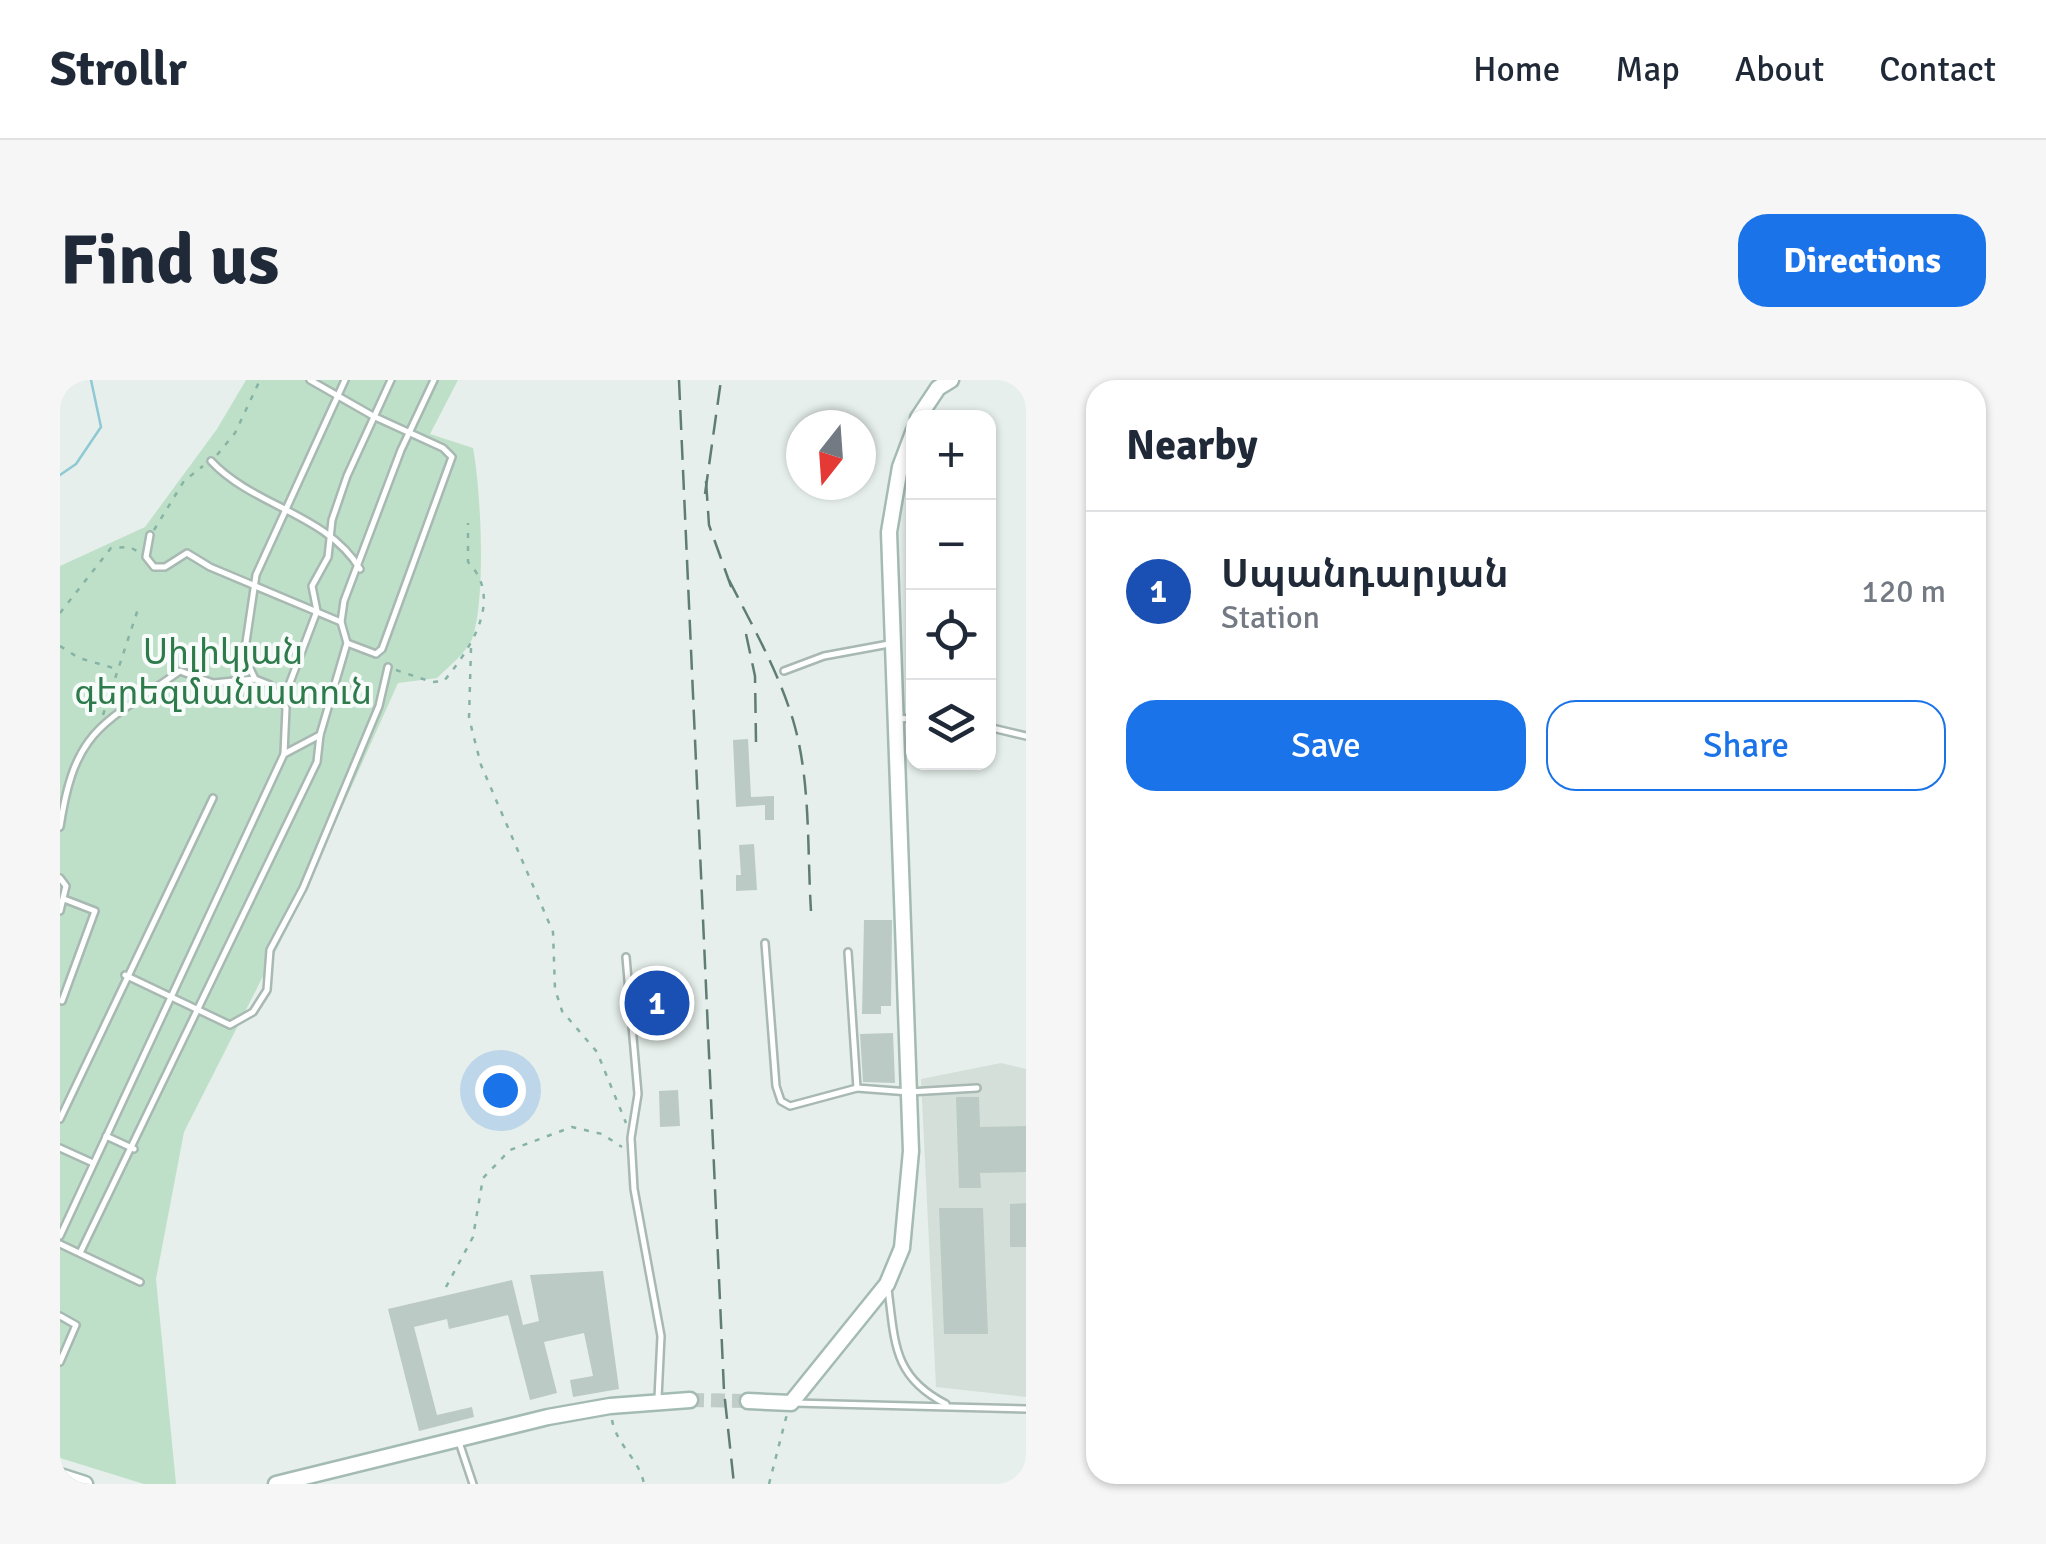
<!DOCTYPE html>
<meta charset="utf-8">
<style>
body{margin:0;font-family:Signika,"Noto Sans Armenian",sans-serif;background:#f6f6f7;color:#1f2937}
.controls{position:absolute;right:30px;top:30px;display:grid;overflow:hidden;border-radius:20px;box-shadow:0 2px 8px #0004}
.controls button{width:90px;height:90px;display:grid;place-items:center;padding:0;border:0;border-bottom:2px solid #e0e1e3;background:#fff;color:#1f2937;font:50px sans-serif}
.compass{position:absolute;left:726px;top:30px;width:90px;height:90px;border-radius:50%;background:#fff;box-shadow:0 2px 8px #0004;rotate:197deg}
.you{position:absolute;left:440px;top:710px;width:35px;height:35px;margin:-25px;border:8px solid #fff;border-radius:50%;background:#1a73e8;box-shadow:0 0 0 15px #1a73e833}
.badge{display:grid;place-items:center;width:65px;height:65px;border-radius:50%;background:#1a73e8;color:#fff;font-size:32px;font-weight:700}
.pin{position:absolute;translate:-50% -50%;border:5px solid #fff;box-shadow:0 2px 10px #0006}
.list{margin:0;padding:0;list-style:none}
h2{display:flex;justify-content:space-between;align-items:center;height:130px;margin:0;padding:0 40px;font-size:42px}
h2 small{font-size:32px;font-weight:400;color:#747a83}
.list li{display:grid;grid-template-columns:65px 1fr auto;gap:30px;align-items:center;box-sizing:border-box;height:160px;padding:0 40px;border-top:2px solid #e0e1e3}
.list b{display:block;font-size:38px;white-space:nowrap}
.list p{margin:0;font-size:32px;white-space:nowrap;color:#747a83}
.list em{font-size:32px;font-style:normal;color:#747a83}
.actions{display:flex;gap:20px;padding:30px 40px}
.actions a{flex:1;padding:22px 0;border:2px solid #1a73e8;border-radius:30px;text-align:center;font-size:35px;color:#1a73e8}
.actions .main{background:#1a73e8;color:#fff}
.icon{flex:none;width:55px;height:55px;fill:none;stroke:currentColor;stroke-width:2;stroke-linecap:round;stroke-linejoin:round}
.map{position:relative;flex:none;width:966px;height:1104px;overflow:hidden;border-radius:30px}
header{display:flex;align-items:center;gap:60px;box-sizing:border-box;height:140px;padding:0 50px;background:#fff;border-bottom:2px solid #e0e1e3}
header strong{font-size:48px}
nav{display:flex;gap:55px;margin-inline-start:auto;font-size:35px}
.intro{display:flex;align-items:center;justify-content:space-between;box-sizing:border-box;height:240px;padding:0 60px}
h1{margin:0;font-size:70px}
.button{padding:25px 45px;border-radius:30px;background:#1a73e8;color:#fff;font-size:35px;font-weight:700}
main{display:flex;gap:60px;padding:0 60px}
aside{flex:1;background:#fff;border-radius:30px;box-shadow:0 2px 8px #0004}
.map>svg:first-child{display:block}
.built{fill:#d4dfda}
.green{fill:#bfe0c8}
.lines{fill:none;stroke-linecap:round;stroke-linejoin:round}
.stream{stroke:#8ec9d4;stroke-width:2.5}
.building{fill:#bbcac4}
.secondary-tunnel{stroke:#bfccc8;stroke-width:14;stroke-dasharray:14 7;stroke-linecap:butt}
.service-casing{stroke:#a8b8b2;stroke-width:10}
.secondary-casing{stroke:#a4bbb3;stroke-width:19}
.path{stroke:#86b3a5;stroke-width:2.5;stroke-dasharray:5 8;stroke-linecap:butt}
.service{stroke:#fff;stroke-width:5}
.secondary{stroke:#fff;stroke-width:14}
.rail{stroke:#5f7d75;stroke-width:2.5;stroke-dasharray:20 10;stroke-linecap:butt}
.labels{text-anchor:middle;stroke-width:8;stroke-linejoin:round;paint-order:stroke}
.park-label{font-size:35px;fill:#2d7a4b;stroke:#f7fbf9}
</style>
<header>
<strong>Strollr</strong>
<nav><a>Home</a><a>Map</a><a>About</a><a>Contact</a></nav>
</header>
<div class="intro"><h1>Find us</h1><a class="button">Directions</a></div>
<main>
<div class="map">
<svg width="966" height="1104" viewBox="0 0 966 1104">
<rect width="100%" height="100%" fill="#e6efeb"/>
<path class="built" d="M 941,683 L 966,689 L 966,1017 L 876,1007 L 861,699 Z"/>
<path class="green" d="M 186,0 L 398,0 L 370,54 L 413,68 C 421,110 426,216 413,256 C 409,271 388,287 377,298 L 338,303 L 234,535 L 124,752 L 96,899 L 116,1104 L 84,1104 L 0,1078 L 0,186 L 85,147 L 157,49 Z"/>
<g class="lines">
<path class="stream" d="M 0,95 L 16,84 L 41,47 L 31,0"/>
</g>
<g class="building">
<path d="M 688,359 L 691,417 L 714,416 L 714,440 L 705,440 L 705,425 L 676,427 L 673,360 Z"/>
<path d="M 694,464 L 697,510 L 676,511 L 676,495 L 681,495 L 679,465 Z"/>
<path d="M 804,540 L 832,540 L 831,626 L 821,626 L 821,634 L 802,634 Z"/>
<path d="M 604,593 L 608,651 L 592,652 L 585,611 L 589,611 L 588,594 Z"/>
<path d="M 833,653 L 835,703 L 803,702 L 800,654 Z"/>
<path d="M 618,710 L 620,746 L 600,747 L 599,711 Z"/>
<path d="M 896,717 L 919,717 L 920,747 L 966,746 L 966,792 L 920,793 L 921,808 L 899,808 Z"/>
<path d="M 966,823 L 966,867 L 950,867 L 950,824 Z"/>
<path d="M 879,828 L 923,828 L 928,954 L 884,954 Z"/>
<path d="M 543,891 L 559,1009 L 513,1017 L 510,1000 L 533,996 L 524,953 L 484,962 L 497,1013 L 470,1020 L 448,935 L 389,949 L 387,939 L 354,947 L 377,1035 L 412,1027 L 414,1037 L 359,1051 L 328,929 L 452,900 L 463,945 L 479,941 L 470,895 Z"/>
</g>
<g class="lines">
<path class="secondary-tunnel" d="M 630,1020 L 688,1021"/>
<g class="service-casing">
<g id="service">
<path d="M 250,0 L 313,36 L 383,68 L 392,77 L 322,269 L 316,274 L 287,263"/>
<path d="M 151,81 C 194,127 266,133 300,189"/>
<path d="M 90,155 L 86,177 L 94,187 L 105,187 L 127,173 L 150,187 L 281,242"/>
<path d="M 724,291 L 764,276 L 829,264"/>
<path d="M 195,299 L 184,276 L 196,195 L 285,0"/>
<path d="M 223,321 L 257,231 L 252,206 L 268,177 L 272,140 L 287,96 L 331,0"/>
<path d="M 838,339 L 854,338"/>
<path d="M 928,347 L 966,356"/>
<path d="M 0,447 C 15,347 43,345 120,291 L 153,303 L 195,299 L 210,305 L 226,328 L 224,374 L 260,355"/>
<path d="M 0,498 L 6,506 L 0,531"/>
<path d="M 705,563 L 716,706 L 721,721 L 730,726 L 797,708"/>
<path d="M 788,572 L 797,708 L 849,712 L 917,708"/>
<path d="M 566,577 L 578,714 L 571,758 L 574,809 L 601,956 L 598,1018"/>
<path d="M 65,595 L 170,645 L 193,632 L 207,610 L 210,570 L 243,508 L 319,326 L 328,287"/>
<path d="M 2,621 L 35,531 L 4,519"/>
<path d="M 0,739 L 153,418"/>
<path d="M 46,756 L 74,769"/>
<path d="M 0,768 L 33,783"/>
<path d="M 0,856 L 224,374"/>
<path d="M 0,864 L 80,902"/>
<path d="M 20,873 L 257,382 L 260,355 L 287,263 L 281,242 L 284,221 L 341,70 L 374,0"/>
<path d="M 828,909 C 835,963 833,997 886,1024"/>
<path d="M 0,936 L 16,945 L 0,982"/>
<path d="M 734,1023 L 966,1029"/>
<path d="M 399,1062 L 413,1104"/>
</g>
</g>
<g class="secondary-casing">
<g id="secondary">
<path d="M 858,38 L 878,8 L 891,0"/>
<path d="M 688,1021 L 731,1023 L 827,904 L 842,868 L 851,771 L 829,152 L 840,87 L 854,50"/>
<path d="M 0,1096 L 25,1104"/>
<path d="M 216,1104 L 488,1037 L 550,1026 L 630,1020"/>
</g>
</g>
<g class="path">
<path d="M 157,75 L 175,53 L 200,0"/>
<path d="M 94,150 L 124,101 L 143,86"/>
<path d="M 0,233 L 51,168 L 70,167 L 80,173"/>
<path d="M 0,266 L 19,278 L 57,289"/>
<path d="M 411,268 L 409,338 L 421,385 L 493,552 L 495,609 L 502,631 L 537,672 L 566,743"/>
<path d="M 336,290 L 372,302 L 384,301 C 411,268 444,219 408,182 L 408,143"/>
<path d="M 43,335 L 78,229"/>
<path d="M 386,907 L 413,857 L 423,798 L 450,770 L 512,747 L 542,754 L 562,767"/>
<path d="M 552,1040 C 557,1066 580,1080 584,1104"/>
<path d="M 709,1104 L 727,1034"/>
</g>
<use href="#service" class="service"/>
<use href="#secondary" class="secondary"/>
<g class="rail">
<path d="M 619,0 L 664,1011 L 674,1104"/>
<path d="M 646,101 L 649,145 L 673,212"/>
<path d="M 645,114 L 661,0"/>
<path d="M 669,200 C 692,245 718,291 733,340 C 751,400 747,469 751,531"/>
<path d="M 686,254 L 695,296 L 696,362"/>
</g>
</g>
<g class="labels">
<g class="park-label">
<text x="163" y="284">Սիլիկյան<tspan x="163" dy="40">գերեզմանատուն</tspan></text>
</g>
</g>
</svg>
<div class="controls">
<button>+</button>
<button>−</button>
<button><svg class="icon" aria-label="locate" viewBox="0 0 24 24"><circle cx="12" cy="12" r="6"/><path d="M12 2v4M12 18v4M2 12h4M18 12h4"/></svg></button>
<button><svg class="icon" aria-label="layers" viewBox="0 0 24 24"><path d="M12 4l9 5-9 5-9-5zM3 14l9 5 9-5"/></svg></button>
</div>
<svg class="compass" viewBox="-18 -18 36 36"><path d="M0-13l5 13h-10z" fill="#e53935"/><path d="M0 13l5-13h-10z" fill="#747a83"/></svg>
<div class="you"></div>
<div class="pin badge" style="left:597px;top:623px;background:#1a4fb4">1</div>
</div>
<aside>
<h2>Nearby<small></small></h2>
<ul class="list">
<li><span class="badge" style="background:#1a4fb4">1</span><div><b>Սպանդարյան</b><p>Station</p></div><em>120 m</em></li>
</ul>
<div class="actions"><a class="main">Save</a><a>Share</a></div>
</aside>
</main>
